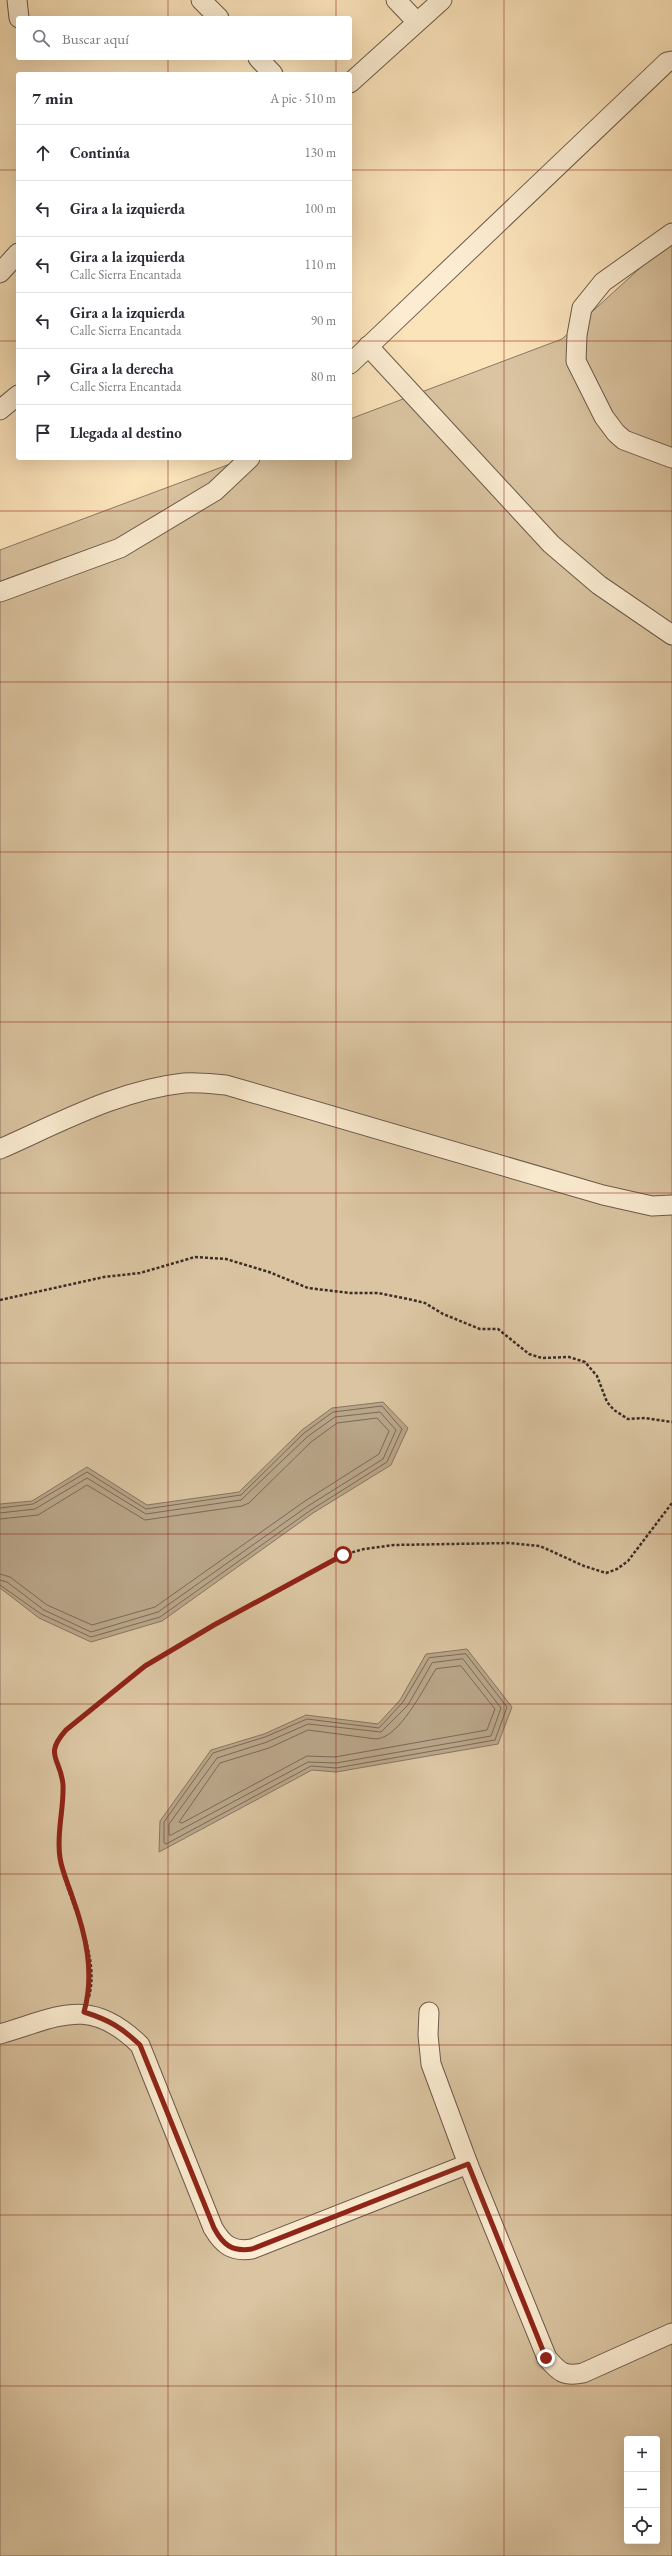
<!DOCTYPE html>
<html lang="es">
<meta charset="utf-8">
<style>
body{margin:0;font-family:"EB Garamond",serif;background:#f2f2f3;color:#2b2b33}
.controls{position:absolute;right:12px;bottom:12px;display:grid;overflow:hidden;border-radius:4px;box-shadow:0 4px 16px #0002}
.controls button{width:36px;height:36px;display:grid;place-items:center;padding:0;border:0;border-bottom:1px solid #e1e1e2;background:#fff;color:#2b2b33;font:20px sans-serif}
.stop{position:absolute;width:12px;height:12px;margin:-9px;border:3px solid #8f2418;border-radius:50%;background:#fff}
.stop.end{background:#8f2418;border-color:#fff;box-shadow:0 1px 4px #0008}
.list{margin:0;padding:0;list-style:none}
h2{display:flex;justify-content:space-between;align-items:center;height:52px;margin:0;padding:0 16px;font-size:17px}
h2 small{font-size:13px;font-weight:400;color:#7c7c81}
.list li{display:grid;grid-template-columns:26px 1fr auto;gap:12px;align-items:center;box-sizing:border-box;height:56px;padding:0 16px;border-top:1px solid #e1e1e2}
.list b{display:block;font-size:15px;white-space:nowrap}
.list p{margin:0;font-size:13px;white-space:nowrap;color:#7c7c81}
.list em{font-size:13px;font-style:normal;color:#7c7c81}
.icon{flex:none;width:22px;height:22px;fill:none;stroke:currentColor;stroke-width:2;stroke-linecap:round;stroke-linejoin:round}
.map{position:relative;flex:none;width:672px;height:2556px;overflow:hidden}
.search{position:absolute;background:#fff;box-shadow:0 4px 16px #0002;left:16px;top:16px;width:336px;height:44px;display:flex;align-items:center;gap:10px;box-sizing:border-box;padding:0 14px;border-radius:4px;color:#7c7c81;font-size:15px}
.panel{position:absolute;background:#fff;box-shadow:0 4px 16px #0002;left:16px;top:72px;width:336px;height:388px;border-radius:4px}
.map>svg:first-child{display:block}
.green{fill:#dac4a1;stroke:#8a7964;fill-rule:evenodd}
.water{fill:#b9a588;stroke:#867561}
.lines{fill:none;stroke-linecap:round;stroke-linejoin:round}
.shore{stroke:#7a6a57;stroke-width:1}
.street-casing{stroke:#6a5b4b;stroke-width:21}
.path{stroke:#3a2e26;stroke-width:2.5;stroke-dasharray:3 2;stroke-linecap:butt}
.street{stroke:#fcedd2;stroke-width:19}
.route{stroke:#8f2418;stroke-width:5}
.grid{fill:none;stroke:#8f2418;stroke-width:1;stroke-opacity:0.55}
</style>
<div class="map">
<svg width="672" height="2556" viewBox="0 0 672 2556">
<rect width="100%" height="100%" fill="#fbe3ba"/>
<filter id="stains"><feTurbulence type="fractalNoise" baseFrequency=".005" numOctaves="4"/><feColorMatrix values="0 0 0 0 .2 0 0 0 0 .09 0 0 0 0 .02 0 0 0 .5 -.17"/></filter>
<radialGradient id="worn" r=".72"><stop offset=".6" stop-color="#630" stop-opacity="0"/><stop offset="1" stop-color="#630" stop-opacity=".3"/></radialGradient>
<path class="green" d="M 672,239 L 672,2556 L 0,2556 L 0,550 L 246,458 L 350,458 L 350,419 L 562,339 ZM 627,2439 L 657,2439 L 657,2541 L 627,2541 Z"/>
<g class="water">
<path d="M 383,1402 L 408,1428 L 391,1465 L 313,1513 L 162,1621 L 91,1642 L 39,1618 L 0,1588 L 0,1504 L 32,1501 L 87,1467 L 147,1505 L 239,1492 L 302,1430 L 332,1408 Z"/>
<path d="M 467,1649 L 512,1707 L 498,1744 L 336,1772 L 312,1770 L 159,1852 L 160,1821 L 211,1750 L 264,1734 L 306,1715 L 378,1724 L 400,1700 L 426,1654 Z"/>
</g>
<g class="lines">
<g class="shore">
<path d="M 0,1508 L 33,1504 L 87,1472 L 146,1509 L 241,1495 L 304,1433 L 333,1412 L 382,1406 L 402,1429 L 387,1462 L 311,1510 L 160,1617 L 91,1637 L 41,1614 L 0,1585"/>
<path d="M 0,1513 L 35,1509 L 87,1478 L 146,1514 L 241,1500 L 307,1437 L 335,1417 L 380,1412 L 396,1430 L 383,1459 L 308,1506 L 158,1612 L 91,1632 L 44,1610 L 7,1582 L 0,1580"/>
<path d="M 0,1519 L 38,1515 L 87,1485 L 145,1520 L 242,1506 L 249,1503 L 311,1442 L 337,1423 L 377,1418 L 389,1431 L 379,1454 L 305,1501 L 155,1607 L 92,1625 L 47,1605 L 10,1577 L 0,1574"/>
<path d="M 466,1654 L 507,1707 L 495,1740 L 336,1768 L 311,1766 L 166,1844 L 164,1843 L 164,1822 L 213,1753 L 265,1737 L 307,1719 L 379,1728 L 403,1702 L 429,1658 Z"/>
<path d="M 463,1659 L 501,1708 L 491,1736 L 336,1763 L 308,1762 L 171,1835 L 169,1835 L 169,1824 L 217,1758 L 267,1742 L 308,1724 L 381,1732 L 408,1705 L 432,1663 Z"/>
<path d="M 461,1666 L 495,1709 L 487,1730 L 335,1757 L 307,1756 L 182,1823 L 179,1822 L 220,1763 L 269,1748 L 308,1730 L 376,1739 C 400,1738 424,1687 436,1669 Z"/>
</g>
<g class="street-casing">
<g id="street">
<path d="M 17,0 L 19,18"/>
<path d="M 201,0 L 219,18"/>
<path d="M 396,0 L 417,22"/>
<path d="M 258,58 L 273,74"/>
<path d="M 350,83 L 442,0"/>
<path d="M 672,233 L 603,282 L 582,308 L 577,335 L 576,361 L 604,417 L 616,433 L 624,440 L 672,458"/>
<path d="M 0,273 L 18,253"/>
<path d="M 368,346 L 551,544 L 599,585 L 672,635"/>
<path d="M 350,364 L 667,62 L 672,61"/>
<path d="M 0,410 L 18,395"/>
<path d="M 0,592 L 120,548 L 215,491 L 250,458"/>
<path d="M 0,1149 C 59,1123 119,1090 184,1083 C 197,1082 213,1084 226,1085 L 603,1195 L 652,1206 L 672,1205"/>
<path d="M 429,2012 L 428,2035 L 431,2064 L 468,2164 L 547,2358 C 559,2372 564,2377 583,2373 L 672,2333"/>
<path d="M 0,2034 C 59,2017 89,1995 140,2045 L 213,2228 C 223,2245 232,2252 252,2249 L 468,2164"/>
</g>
</g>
<g class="path">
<path d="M 0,1300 L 104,1277 L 140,1273 L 195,1257 L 226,1259 L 269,1272 L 308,1288 L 350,1293 L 378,1293 L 413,1300 L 425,1303 L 443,1314 L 480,1329 L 498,1329 L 529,1354 L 542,1358 L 569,1357 L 585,1362 L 597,1376 L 607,1402 L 614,1410 L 628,1419 L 645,1418 L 672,1422"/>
<path d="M 89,1997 C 101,1951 66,1900 60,1858 C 57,1833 65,1810 63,1785 C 60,1758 43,1756 66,1730 L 145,1666 L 214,1625 L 343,1555 L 364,1549 L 394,1545 L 509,1543 L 540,1546 L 584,1566 L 606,1573 L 617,1569 L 628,1561 L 672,1503"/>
</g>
<use href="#street" class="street"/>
</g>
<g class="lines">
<path class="route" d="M 343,1555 L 214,1625 L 145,1666 L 66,1730 C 43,1756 61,1758 63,1785 C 64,1810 56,1834 60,1858 C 62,1871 68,1884 72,1896 C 86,1935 95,1973 84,2012 C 109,2020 121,2027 140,2045 L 214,2228 C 223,2245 232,2252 252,2249 L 468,2164 L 546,2358"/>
</g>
<path class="grid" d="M 168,0 L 168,18M 336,0 L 336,18M 504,0 L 504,2556M 168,58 L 168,74M 336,58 L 336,74M 0,170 L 18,170M 350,170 L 672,170M 0,341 L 18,341M 350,341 L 672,341M 168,458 L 168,2556M 336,458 L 336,2556M 0,511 L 672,511M 0,682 L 672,682M 0,852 L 672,852M 0,1022 L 672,1022M 0,1193 L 672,1193M 0,1363 L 672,1363M 0,1534 L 672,1534M 0,1704 L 672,1704M 0,1874 L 672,1874M 0,2045 L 672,2045M 0,2215 L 672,2215M 0,2386 L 672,2386"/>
<rect width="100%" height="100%" filter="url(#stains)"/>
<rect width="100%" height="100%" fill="url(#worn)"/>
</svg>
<div class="controls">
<button>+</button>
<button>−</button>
<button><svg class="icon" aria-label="locate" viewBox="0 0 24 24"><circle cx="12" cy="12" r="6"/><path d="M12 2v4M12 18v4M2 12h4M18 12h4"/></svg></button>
</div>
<div class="stop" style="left:343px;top:1555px"></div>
<div class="stop end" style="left:546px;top:2358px"></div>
<div class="search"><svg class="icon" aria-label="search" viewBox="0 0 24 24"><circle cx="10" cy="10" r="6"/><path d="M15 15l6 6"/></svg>Buscar aquí</div>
<section class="panel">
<h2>7 min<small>A pie · 510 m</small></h2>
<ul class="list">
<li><svg class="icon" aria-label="ahead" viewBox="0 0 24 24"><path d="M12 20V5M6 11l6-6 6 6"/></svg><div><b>Continúa</b></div><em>130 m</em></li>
<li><svg class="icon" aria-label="left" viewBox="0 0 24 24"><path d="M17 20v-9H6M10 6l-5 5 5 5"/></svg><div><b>Gira a la izquierda</b></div><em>100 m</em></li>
<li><svg class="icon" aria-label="left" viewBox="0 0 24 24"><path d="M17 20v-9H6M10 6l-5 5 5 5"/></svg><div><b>Gira a la izquierda</b><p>Calle Sierra Encantada</p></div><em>110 m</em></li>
<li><svg class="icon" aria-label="left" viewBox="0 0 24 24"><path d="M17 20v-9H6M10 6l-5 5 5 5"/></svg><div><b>Gira a la izquierda</b><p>Calle Sierra Encantada</p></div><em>90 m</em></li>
<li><svg class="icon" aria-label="right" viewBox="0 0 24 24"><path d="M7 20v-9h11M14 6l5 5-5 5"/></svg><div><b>Gira a la derecha</b><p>Calle Sierra Encantada</p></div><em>80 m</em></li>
<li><svg class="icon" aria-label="arrive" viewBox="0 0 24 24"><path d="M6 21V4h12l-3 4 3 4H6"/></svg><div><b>Llegada al destino</b></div></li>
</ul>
</section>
</div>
